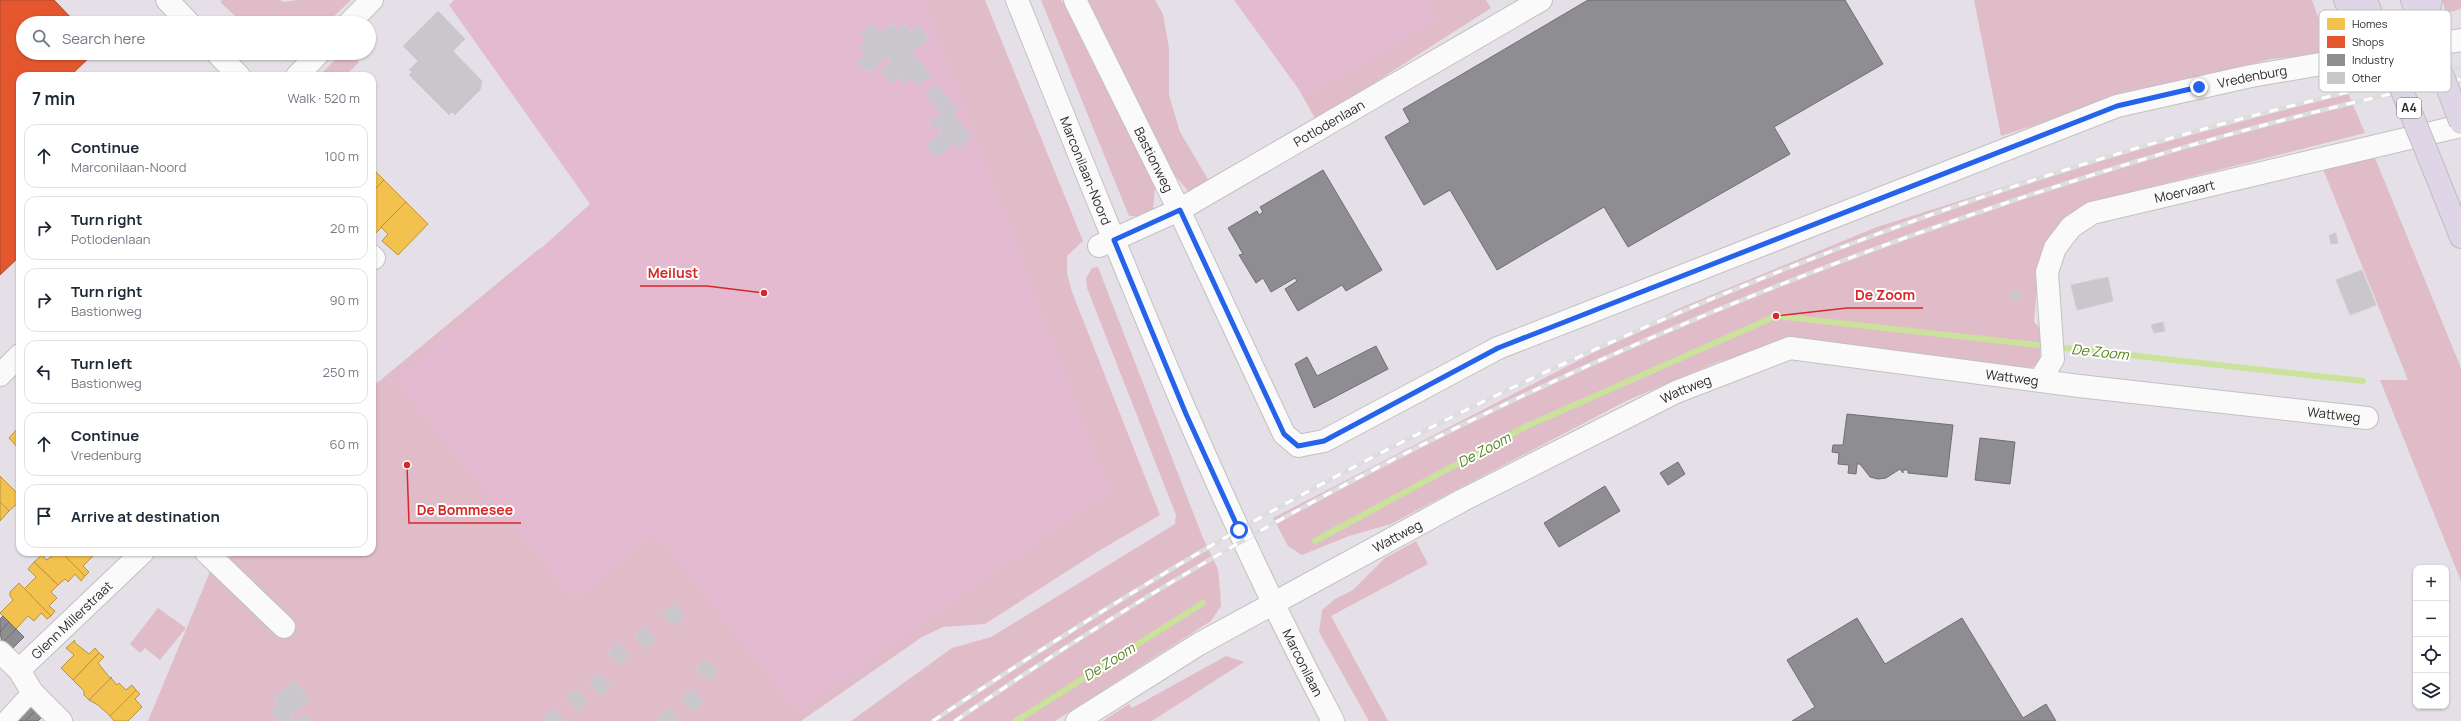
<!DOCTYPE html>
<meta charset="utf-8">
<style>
body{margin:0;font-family:Manrope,sans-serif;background:#f2f2f3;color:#1f2937}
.controls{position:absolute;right:12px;bottom:12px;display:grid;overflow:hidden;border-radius:8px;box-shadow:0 1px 3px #0004}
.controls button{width:36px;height:36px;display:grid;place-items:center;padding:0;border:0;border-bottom:1px solid #e0e1e3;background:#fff;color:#1f2937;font:20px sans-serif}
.stop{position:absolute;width:12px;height:12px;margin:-9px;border:3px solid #2563eb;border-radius:50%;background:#fff}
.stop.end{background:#2563eb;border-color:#fff;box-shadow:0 1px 4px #0008}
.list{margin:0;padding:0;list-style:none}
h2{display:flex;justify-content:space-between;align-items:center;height:52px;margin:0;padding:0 16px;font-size:17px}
h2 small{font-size:13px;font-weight:400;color:#747a83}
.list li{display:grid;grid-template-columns:26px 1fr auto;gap:12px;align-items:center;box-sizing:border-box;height:64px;margin:0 8px 8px;padding:0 8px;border:1px solid #e0e1e3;border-radius:12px}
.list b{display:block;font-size:15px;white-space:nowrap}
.list p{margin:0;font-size:13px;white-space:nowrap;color:#747a83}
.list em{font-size:13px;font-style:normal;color:#747a83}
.icon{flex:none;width:22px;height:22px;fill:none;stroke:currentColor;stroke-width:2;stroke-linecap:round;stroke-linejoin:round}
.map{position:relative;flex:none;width:2461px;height:721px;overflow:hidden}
.search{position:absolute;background:#fff;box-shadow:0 1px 3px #0004;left:16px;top:16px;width:360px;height:44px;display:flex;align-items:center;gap:10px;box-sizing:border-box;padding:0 14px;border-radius:22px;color:#747a83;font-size:15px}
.panel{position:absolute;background:#fff;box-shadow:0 1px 3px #0004;left:16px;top:72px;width:360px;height:484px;border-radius:12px}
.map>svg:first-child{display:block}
.green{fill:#e0bcc8}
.pitch{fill:#e3bad0}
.homes{fill:#f2c14e;stroke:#b69443}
.shops{fill:#e4572e;stroke:#ac4a2d}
.industry{fill:#8d8d92;stroke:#6f6f73}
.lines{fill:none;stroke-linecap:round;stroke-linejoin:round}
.stream{stroke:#cae29b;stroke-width:6}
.building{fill:#cac7cc;stroke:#d0ccd2}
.pedestrian-casing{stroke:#c1c1c1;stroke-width:20}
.minor-casing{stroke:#c1c1c1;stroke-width:24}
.tertiary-casing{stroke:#c1c1c1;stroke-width:24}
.motorway-casing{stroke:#bfbdbf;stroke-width:24}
.pedestrian{stroke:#fbfafb;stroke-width:18}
.minor{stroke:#fbfafb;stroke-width:22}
.tertiary{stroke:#fbfafb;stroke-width:22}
.motorway{stroke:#ded5e6;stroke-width:22}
.rail-casing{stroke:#dcdedd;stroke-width:4.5}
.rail{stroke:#fff;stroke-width:3;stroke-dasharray:9;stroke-linecap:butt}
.motorway-bridge-casing{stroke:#bfbdbf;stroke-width:24;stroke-linecap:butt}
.motorway-bridge{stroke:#ded5e6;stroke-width:22}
.route{stroke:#2563eb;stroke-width:5}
.labels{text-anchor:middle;stroke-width:4;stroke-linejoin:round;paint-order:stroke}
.shield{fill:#fff;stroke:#6a6a6a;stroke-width:1}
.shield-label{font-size:12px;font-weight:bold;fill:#2a2a2a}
.street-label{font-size:13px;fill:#2a2a2a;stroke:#fff}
.water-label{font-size:14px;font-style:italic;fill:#548119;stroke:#fff}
.key{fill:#fff;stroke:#bfbfbf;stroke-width:1}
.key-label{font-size:11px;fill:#2a2a2a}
.leader{fill:none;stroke:#d62828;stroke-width:1.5}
.callout-dot{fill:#d62828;stroke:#fff;stroke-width:1.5}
.callout-label{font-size:14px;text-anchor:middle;font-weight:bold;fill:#d62828;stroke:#fff;stroke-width:4;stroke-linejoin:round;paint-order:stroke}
</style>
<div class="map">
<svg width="2461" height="721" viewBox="0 0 2461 721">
<rect width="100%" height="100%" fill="#e5e0e7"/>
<g class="green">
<path d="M 222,0 L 280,0 L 283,2 L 297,0 L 351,0 L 327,23 L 243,23 L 220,2 Z"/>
<path d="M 883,0 L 985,0 L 1083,241 L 1067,256 L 1067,273 L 1072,292 L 1160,515 L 1097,552 L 985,624 L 943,627 L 922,637 L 801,721 L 148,721 L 212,567 L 222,575 L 231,555 L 228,552 L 372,552 L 372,378 L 377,383 L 540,248 L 553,263 Z"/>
<path d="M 1041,0 L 1061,0 L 1078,25 L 1149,170 L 1155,187 L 1153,211 L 1142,216 L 1129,216 Z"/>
<path d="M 1085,0 L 1155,0 L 1163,14 L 1169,48 L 1169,95 L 1180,132 L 1209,181 L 1189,192 L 1173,173 L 1138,113 Z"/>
<path d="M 1394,0 L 1486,0 L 1491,8 L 1316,120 L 1297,86 Z"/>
<path d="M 1974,0 L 2312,0 L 2331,53 L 2271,59 L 2106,102 L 2001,136 Z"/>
<path d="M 2442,0 L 2461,0 L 2461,9 L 2446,13 Z"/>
<path d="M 278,53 L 296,53 L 287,61 Z"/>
<path d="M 342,53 L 350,53 L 359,62 L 345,76 L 319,76 Z"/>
<path d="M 2348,93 L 2365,133 L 2115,196 L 2083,210 L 2039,265 L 2034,322 L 2041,329 L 2040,360 L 2031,369 L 1766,349 L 1718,362 L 1626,401 L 1391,524 L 1349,536 L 1302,555 L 1288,546 L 1273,518 L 1680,308 L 1877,227 L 2042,175 Z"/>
<path d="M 2375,158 L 2461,368 L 2461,581 L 2380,380 L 2408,380 L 2323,169 Z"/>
<path d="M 1098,267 L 1203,538 L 1218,569 L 1220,590 L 1221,606 L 1211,621 L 1055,721 L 851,721 L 952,648 L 991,637 L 1175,524 L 1176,515 L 1087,288 L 1086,278 L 1092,268 Z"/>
<path d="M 1416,541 L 1428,564 L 1331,616 L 1388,721 L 1369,721 L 1319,632 L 1322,610 L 1335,599 L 1353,590 L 1385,558 Z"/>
<path d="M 158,608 L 186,628 L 160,660 L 145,648 L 140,653 L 130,644 Z"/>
<path d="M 1226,656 L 1244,662 L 1152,721 L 1103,721 L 1129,704 L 1132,708 Z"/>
</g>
<g class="pitch">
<path d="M 454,0 L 925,0 L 1110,492 L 797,712 L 655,534 L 574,601 L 395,381 L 590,204 L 449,5 Z"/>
<path d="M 1234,0 L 1425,0 L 1437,20 L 1305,98 Z"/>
</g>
<g class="homes">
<path d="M 372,168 L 384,180 L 372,192 Z"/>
<path d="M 384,180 L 406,202 L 376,233 L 372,229 L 372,192 Z"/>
<path d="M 406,202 L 428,224 L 398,255 L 382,241 L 388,234 L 381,227 Z"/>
<path d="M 20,426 L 20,450 L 9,438 Z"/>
<path d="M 0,476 L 20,496 L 20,501 L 9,511 L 0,502 Z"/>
<path d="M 0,502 L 9,511 L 0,521 Z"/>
<path d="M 56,552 L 61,552 L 85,576 L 81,581 L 75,574 L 68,582 L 65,579 L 58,585 L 34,562 L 42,555 L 47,560 Z"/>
<path d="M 61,552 L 97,552 L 83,566 L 89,572 L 85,576 Z"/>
<path d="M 34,562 L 58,585 L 51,592 L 57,598 L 49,606 L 55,611 L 51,616 L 24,589 L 36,577 L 28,569 Z"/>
<path d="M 19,583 L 51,616 L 47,619 L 41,613 L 34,621 L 28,616 L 16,629 L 0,613 L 13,600 L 10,596 L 10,592 Z"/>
<path d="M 75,640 L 74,642 L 89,654 L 95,648 L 99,653 L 73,680 L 61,668 L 74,655 L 66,648 Z"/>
<path d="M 99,653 L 104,657 L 98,663 L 110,678 L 112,677 L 89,700 L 84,695 L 84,691 L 73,680 Z"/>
<path d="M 112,677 L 111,678 L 117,685 L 119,683 L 126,690 L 132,685 L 136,690 L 110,716 L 98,705 L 89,700 Z"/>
<path d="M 136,690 L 140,694 L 135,699 L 142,707 L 128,721 L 114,721 L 110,716 Z"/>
</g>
<path class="shops" d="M 0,0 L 54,0 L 76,23 L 23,23 L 23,53 L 94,53 L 70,76 L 20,76 L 20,256 L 0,275 Z"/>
<g class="industry">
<path d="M 1588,0 L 1845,0 L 1883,64 L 1774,127 L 1790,154 L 1628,247 L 1604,207 L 1497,270 L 1450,190 L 1424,205 L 1385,137 L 1410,122 L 1403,109 Z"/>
<path d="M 1323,170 L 1382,270 L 1346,291 L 1342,285 L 1298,311 L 1285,289 L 1297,281 L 1295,278 L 1271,292 L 1263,278 L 1256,283 L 1239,255 L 1243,254 L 1228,228 L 1257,211 L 1259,215 L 1263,212 L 1260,207 Z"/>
<path d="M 1376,346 L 1388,369 L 1314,408 L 1295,364 L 1307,357 L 1317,376 Z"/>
<path d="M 1847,414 L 1953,425 L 1947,477 L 1908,473 L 1908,470 L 1903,470 L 1903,473 L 1900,469 L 1886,478 L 1878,479 L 1870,477 L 1860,464 L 1857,464 L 1856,474 L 1848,473 L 1849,465 L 1838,464 L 1839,453 L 1832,452 L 1833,445 L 1843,445 Z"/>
<path d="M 1980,438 L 2015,442 L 2010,484 L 1975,480 Z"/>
<path d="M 1678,462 L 1685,474 L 1668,485 L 1660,473 Z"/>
<path d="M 1605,486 L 1620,511 L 1559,547 L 1544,523 Z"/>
<path d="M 3,616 L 9,622 L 0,632 L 0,619 Z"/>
<path d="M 1857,618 L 1885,664 L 1962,618 L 2023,718 L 2046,704 L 2056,721 L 1792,721 L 1815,707 L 1787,660 Z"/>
<path d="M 9,622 L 16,629 L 2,643 L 0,632 Z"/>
<path d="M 16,629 L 24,637 L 10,651 L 2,643 Z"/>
<path d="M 29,704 L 36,710 L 25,721 L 20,721 L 16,717 Z"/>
<path d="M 36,710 L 42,717 L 38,721 L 25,721 Z"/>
</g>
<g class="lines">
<g class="stream">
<path d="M 1315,541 L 1527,426 L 1776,316 L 2363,381"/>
<path d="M 1016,721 L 1203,603"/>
</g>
</g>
<g class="building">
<path d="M 438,11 L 465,39 L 453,51 L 482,81 L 480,90 L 455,115 L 452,112 L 449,115 L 409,75 L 412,72 L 409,70 L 418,61 L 403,46 Z"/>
<path d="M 892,23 L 898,30 L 905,24 L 911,32 L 919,25 L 929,38 L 912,52 L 931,76 L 918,86 L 912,78 L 905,84 L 899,77 L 891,83 L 881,70 L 891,62 L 887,57 L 868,73 L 857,61 L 865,54 L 859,47 L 866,41 L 860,34 L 873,24 L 880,32 Z"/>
<path d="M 937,84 L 958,110 L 953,114 L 972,137 L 958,148 L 954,143 L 936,157 L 926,145 L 942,132 L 938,126 L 934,129 L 929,123 L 941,113 L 925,94 Z"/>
<path d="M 2336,233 L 2338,243 L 2331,244 L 2329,235 Z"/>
<path d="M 2362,270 L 2376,305 L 2350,315 L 2336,280 Z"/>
<path d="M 2108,277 L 2113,301 L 2077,310 L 2071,285 Z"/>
<path d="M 2018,290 L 2020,300 L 2013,302 L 2011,292 Z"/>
<path d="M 2163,322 L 2165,331 L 2154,333 L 2151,325 Z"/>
<path d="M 673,604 L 684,617 L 674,626 L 662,613 Z"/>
<path d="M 644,626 L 656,639 L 645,649 L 634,636 Z"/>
<path d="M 618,643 L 630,656 L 620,665 L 608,653 Z"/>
<path d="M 706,659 L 718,671 L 708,681 L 696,668 Z"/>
<path d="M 599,674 L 611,687 L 601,696 L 589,683 Z"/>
<path d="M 294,680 L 310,700 L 290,716 L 294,721 L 279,721 L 271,712 L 279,705 L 274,699 Z"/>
<path d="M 576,689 L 588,702 L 578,712 L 566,698 Z"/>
<path d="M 692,689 L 703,702 L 693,711 L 681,698 Z"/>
<path d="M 669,708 L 680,721 L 661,721 L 658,717 Z"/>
<path d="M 553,709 L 564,721 L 546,721 L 543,718 Z"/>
<path d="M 305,714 L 311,721 L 296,721 Z"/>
</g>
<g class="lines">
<g class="pedestrian-casing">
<path id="pedestrian" d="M 5,721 L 32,692"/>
</g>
<g class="minor-casing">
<g id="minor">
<path d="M 167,0 L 189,23"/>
<path id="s1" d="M 1075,0 L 1179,210 L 1284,434 L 1298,446 L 1324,441 L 1498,348 L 2117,106 L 2251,76 L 2461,40"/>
<path d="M 217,53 L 239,76"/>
<path id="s2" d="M 1099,246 L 1179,210 L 1541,0"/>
<path d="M 372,256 L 374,258"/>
<path id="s3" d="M 2040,380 L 2053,359 L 2047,272 L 2055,248 L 2071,227 L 2092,213 L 2461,126"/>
<path d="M 206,552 L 284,627"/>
<path id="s4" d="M 0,652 L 19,670 L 143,552"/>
<path d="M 19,670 L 32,692 L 61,721"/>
<path id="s5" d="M 1077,721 L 1199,644 L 1463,500 L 1676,392 L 1790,348 L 2079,386 L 2367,418"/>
</g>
</g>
<g class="tertiary-casing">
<g id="tertiary">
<path id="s6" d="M 1017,0 C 1115,243 1210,489 1333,721"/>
<path d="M 349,23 L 372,0"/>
<path d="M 297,76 L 319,53"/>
<path d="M 0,375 L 20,355"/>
</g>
</g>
<g class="motorway-casing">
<g id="motorway">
<path d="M 2345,0 L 2353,19 L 2383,44"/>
<path d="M 2366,0 L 2382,42"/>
<path d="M 2412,0 L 2424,27"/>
<path d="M 2424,27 L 2431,0"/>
<path d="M 2435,172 L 2461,237"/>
</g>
</g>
<use href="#pedestrian" class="pedestrian"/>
<use href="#minor" class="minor"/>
<use href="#tertiary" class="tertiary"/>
<use href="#motorway" class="motorway"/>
<g class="rail-casing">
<g id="rail">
<path d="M 933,721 C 1033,654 1135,589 1240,529 C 1620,315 2033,155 2461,67"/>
<path d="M 955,721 C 1277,499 1635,326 2006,203 C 2155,153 2307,110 2461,79"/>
</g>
</g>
<use href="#rail" class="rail"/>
<g class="motorway-bridge-casing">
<g id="motorway-bridge">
<path d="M 2424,27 L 2461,123"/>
<path d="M 2383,44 L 2435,172"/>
</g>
</g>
<use href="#motorway-bridge" class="motorway-bridge"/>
</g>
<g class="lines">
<path class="route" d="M 1239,530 L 1186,414 L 1114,240 L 1180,210 L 1284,434 L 1298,446 L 1324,441 L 1498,348 L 2117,106 L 2199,87"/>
</g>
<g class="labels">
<rect class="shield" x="2397" y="98" width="24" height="20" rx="3"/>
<g class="shield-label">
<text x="2409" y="112">A4</text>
</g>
<g class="street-label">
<text dy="5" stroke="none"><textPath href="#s1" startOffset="1527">Vredenburg</textPath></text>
<text dy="5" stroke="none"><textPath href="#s2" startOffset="261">Potlodenlaan</textPath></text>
<text dy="5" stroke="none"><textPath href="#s1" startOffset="178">Bastionweg</textPath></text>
<text dy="5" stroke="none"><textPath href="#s6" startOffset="184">Marconilaan-Noord</textPath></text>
<text dy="5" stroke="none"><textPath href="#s3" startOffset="284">Moervaart</textPath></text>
<text dy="5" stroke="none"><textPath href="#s5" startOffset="1030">Wattweg</textPath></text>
<text dy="5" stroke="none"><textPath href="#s5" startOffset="694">Wattweg</textPath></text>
<text dy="5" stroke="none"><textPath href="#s5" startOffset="1354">Wattweg</textPath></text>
<text dy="5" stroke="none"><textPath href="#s5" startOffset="370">Wattweg</textPath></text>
<text dy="5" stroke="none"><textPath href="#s4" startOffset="99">Glenn Millerstraat</textPath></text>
<text dy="5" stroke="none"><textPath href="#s6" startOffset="722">Marconilaan</textPath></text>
</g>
<g class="water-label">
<text transform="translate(2100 352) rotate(6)" y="5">De Zoom</text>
<text transform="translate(1484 450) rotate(-28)" y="5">De Zoom</text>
<text transform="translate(1109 662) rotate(-32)" y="5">De Zoom</text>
</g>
</g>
<rect x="2319" y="10" width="132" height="82" rx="6" class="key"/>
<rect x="2327" y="18" width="18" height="12" fill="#f2c14e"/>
<rect x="2327" y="36" width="18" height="12" fill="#e4572e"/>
<rect x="2327" y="54" width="18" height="12" fill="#8d8d92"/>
<rect x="2327" y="72" width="18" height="12" fill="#cac7cc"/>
<g class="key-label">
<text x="2352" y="28">Homes</text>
<text x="2352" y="46">Shops</text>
<text x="2352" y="64">Industry</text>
<text x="2352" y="82">Other</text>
</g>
<path class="leader" d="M764 293L707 286H640M1776 316L1847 308H1923M407 465L409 523H521"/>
<g class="callout-dot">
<circle cx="764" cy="293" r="4"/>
<circle cx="1776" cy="316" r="4"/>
<circle cx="407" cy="465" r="4"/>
</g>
<g class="callout-label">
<text x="673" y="278">Meilust</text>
<text x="1885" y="300">De Zoom</text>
<text x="465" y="515">De Bommesee</text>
</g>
</svg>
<div class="controls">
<button>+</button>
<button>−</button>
<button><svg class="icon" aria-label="locate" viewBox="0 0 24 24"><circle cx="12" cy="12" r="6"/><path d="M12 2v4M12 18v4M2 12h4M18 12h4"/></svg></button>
<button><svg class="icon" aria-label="layers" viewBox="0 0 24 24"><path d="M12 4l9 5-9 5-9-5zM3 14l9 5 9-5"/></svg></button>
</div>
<div class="stop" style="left:1239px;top:530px"></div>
<div class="stop end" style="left:2199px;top:87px"></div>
<div class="search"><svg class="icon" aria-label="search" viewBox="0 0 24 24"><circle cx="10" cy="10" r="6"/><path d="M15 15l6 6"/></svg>Search here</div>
<section class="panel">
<h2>7 min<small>Walk · 520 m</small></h2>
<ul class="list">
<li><svg class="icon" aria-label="ahead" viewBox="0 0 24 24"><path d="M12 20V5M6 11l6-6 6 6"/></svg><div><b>Continue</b><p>Marconilaan-Noord</p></div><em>100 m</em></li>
<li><svg class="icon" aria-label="right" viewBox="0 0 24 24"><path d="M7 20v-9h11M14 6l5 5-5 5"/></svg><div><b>Turn right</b><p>Potlodenlaan</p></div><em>20 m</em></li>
<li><svg class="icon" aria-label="right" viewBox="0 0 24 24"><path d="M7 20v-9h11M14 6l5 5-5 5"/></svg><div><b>Turn right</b><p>Bastionweg</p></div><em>90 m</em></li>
<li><svg class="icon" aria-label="left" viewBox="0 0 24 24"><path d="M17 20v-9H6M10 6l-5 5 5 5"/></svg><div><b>Turn left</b><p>Bastionweg</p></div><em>250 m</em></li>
<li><svg class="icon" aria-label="ahead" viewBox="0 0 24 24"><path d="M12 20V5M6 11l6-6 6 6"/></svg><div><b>Continue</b><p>Vredenburg</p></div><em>60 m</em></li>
<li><svg class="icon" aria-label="arrive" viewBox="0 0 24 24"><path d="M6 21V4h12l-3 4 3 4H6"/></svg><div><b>Arrive at destination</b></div></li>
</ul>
</section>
</div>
